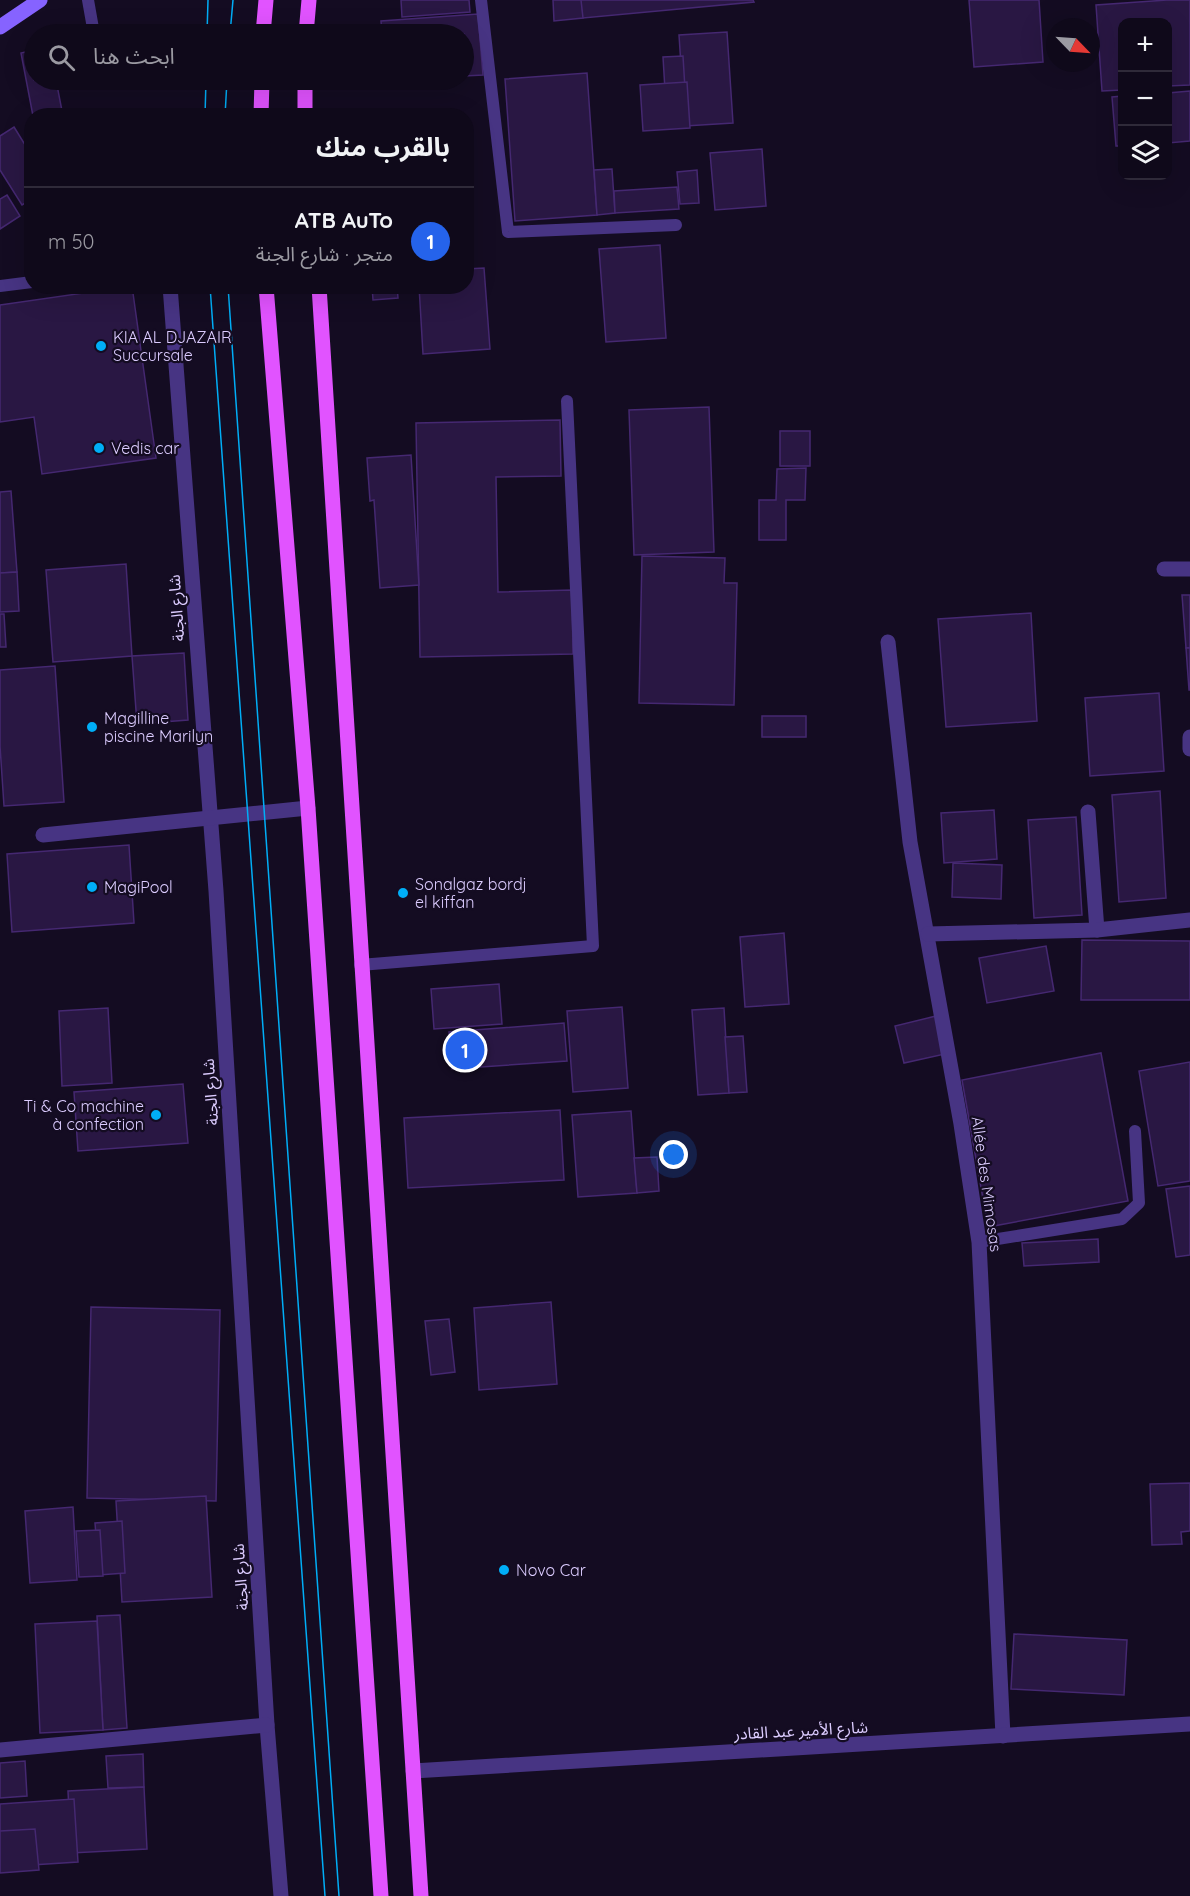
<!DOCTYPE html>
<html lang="ar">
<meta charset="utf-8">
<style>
body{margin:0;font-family:Quicksand,"Noto Sans Arabic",sans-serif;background:#181223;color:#f1f3f6;direction:rtl}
.controls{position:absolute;right:18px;top:18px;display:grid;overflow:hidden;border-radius:12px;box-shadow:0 6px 24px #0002}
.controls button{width:54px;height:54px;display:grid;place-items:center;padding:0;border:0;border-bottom:2px solid #2f2a39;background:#0f091a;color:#f1f3f6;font:30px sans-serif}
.compass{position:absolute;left:1046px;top:18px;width:54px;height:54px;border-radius:50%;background:#0f091a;box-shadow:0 6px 24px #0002;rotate:115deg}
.you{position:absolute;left:674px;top:1155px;width:21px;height:21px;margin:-15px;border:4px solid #fff;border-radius:50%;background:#1a73e8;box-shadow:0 0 0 9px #1a73e833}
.badge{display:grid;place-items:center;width:39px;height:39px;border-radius:50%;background:#2563eb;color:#fff;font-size:20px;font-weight:700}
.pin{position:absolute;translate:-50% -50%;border:3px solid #fff;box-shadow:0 2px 6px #0006}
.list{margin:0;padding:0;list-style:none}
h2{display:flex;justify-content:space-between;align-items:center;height:78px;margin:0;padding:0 24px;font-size:26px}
h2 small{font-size:20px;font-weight:400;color:#9b9aa2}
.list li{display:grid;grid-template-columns:39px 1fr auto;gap:18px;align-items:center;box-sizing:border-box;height:108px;padding:0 24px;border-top:2px solid #2f2a39}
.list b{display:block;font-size:22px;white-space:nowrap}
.list p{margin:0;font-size:20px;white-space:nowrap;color:#9b9aa2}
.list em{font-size:20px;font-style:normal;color:#9b9aa2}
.icon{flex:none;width:33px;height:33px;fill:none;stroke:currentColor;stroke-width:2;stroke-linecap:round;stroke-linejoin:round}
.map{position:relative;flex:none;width:1190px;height:1896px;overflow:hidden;direction:ltr}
.search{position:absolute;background:#0f091a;box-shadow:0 6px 24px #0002;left:24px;top:24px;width:450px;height:66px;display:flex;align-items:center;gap:15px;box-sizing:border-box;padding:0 21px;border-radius:33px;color:#9b9aa2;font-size:22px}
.panel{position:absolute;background:#0f091a;box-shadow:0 6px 24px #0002;left:24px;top:108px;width:450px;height:186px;border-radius:24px;direction:rtl}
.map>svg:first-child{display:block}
.building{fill:#291743;stroke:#452871;stroke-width:1.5}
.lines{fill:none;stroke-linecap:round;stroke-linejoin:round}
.lane{stroke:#473483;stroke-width:12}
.street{stroke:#473483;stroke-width:15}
.secondary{stroke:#8663ff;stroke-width:15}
.primary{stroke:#e153ff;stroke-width:15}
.tram{stroke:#00aef7;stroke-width:1.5}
.poi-dot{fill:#00aef7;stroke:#140c22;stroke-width:2}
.labels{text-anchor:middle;stroke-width:4.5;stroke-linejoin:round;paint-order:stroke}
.poi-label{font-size:16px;fill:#dcccff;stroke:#140c22;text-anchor:start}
.street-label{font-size:16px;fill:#dcccff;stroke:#140c22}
</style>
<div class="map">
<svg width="1190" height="1896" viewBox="0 0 1190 1896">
<rect width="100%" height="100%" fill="#140c22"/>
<g class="building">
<path d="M 401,0 L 469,0 L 470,12 L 402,17 Z"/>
<path d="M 553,0 L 582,0 L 583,18 L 554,21 Z"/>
<path d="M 581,0 L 753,0 L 754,2 L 583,18 Z"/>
<path d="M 969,0 L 1039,0 L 1043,62 L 974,67 Z"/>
<path d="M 1167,0 L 1190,0 L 1190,85 L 1168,86 L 1168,22 L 1122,22 L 1122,90 L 1102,91 L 1096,5 Z"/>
<path d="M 478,14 L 483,75 L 464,76 L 464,34 L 382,34 L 381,21 Z"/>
<path d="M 727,32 L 733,123 L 685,126 L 679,35 Z"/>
<path d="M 34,50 L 34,80 L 56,80 L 63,116 L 33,116 L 21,53 Z"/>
<path d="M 683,56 L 685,89 L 665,90 L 663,57 Z"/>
<path d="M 587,73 L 597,215 L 515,221 L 505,79 Z"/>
<path d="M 687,82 L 690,128 L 643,131 L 640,85 Z"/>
<path d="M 1190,91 L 1190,141 L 1168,143 L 1168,93 Z"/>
<path d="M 1122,96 L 1122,146 L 1116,146 L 1112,97 Z"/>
<path d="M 14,127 L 32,156 L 32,199 L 22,205 L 0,170 L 0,136 Z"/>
<path d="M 762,149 L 766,206 L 715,210 L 710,153 Z"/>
<path d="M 612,169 L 615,213 L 597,215 L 594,170 Z"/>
<path d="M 697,170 L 699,203 L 680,204 L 677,172 Z"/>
<path d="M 677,187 L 679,209 L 615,213 L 614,191 Z"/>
<path d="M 7,195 L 20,216 L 0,229 L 0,199 Z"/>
<path d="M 660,245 L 666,338 L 606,342 L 599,249 Z"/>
<path d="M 484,268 L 490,349 L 423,354 L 419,286 L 466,286 L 466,269 Z"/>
<path d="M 132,286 L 156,458 L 42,474 L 34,417 L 0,422 L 0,305 Z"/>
<path d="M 372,286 L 397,286 L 398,298 L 373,300 Z"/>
<path d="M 709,407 L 714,552 L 634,555 L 629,410 Z"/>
<path d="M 560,420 L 561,476 L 496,477 L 498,592 L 572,590 L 573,654 L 420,657 L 416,423 Z"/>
<rect x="780" y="431" width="30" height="35"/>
<path d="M 411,455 L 419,585 L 380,588 L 374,500 L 370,501 L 367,458 Z"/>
<path d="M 806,468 L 805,500 L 786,500 L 786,540 L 759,540 L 759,500 L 776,500 L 777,469 Z"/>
<path d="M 11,491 L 17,572 L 0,573 L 0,492 Z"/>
<path d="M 642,556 L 725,558 L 724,583 L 737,583 L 734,705 L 639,703 Z"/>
<path d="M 126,564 L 132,656 L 53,662 L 46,570 Z"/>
<path d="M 17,572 L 19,611 L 0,612 L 0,573 Z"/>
<path d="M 1182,595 L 1190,595 L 1190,648 L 1186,648 Z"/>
<path d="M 1031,613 L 1037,721 L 946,727 L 938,619 Z"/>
<path d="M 0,614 L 4,614 L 6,647 L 0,647 Z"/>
<path d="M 1186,648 L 1190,648 L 1190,690 L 1189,690 Z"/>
<path d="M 184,653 L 188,720 L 137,724 L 132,656 Z"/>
<path d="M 55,666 L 64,802 L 4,806 L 0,746 L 0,670 Z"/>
<path d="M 1159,693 L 1164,771 L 1090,776 L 1085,698 Z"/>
<rect x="762" y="716" width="44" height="21"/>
<path d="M 1160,791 L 1166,898 L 1119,902 L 1112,795 Z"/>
<path d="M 994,810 L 997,859 L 944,863 L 941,813 Z"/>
<path d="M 1076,817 L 1082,915 L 1034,918 L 1028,820 Z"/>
<path d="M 129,845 L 134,923 L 12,932 L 7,854 Z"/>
<path d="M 953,863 L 1002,865 L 1001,899 L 952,897 Z"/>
<path d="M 784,933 L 789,1004 L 745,1007 L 740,937 Z"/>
<path d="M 1082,940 L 1190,941 L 1190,1000 L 1081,1000 Z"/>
<path d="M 1046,946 L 1054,991 L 987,1003 L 979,958 Z"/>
<path d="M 499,984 L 502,1024 L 434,1029 L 431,989 Z"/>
<path d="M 622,1007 L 628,1088 L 573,1092 L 567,1011 Z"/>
<path d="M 108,1008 L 112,1083 L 62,1086 L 59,1011 Z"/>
<path d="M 724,1008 L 729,1093 L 698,1095 L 692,1010 Z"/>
<path d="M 936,1016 L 945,1054 L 904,1063 L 895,1026 Z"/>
<path d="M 564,1023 L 567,1061 L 452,1069 L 449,1032 Z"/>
<path d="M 743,1036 L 747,1092 L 729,1093 L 725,1037 Z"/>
<path d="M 1101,1053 L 1128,1201 L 988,1227 L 962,1080 Z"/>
<path d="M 1190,1062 L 1190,1181 L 1158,1186 L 1139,1071 Z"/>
<path d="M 183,1084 L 188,1143 L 78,1151 L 74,1092 Z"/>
<path d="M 560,1110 L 564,1180 L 408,1188 L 404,1118 Z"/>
<path d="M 631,1111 L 637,1193 L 578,1197 L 572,1115 Z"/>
<path d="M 657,1157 L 659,1191 L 637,1193 L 634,1158 Z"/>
<path d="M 1190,1186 L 1190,1255 L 1176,1257 L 1166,1189 Z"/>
<path d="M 1098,1239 L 1099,1262 L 1024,1266 L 1022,1243 Z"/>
<path d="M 551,1302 L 557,1384 L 479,1390 L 474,1308 Z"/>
<path d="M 91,1307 L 220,1310 L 216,1501 L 87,1498 Z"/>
<path d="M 449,1319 L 455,1372 L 431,1375 L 425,1321 Z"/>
<path d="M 1190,1483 L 1190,1531 L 1181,1532 L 1182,1544 L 1152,1545 L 1150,1484 Z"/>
<path d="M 206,1496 L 212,1597 L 122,1602 L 116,1501 Z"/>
<path d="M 73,1507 L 77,1580 L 30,1583 L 25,1511 Z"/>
<path d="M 122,1521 L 125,1573 L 99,1575 L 95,1523 Z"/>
<path d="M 100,1530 L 103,1576 L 79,1577 L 76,1531 Z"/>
<path d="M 120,1615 L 127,1728 L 103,1730 L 97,1616 Z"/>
<path d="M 97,1621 L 103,1730 L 40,1733 L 35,1624 Z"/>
<path d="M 1014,1634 L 1127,1640 L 1124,1695 L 1011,1689 Z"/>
<path d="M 143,1754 L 144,1787 L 108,1788 L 106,1756 Z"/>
<path d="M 25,1761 L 27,1796 L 0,1798 L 0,1763 Z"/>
<path d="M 144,1787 L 147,1849 L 71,1853 L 68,1791 Z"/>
<path d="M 74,1799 L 78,1862 L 0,1867 L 0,1804 Z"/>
<path d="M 35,1829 L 39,1870 L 0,1873 L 0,1831 Z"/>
</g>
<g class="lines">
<g class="lane">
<path d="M 88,0 L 94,34"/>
<path d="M 481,0 L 508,232 L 676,225"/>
<path d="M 0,286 L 32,282"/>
<path d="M 360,965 L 593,946 L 567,401"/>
<path d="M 979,1242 L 1122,1219 L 1139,1203 L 1135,1131"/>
</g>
<g class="street">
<path d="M 170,286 L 216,891 L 267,1725 L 281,1896"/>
<path d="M 1164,569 L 1190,569"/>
<path d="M 888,642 L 910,842 L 961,1124 L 979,1242 L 1003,1736"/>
<path d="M 1190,737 L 1190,749"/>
<path d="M 1088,812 L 1097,930"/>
<path d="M 43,835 L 308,808"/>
<path d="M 928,934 L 1097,930 L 1190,920"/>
<path d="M 0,1750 L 267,1725"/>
<path d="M 413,1771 L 1190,1724"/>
</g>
<path class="secondary" d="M 0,27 L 40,0"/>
<g class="primary">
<path d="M 263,34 L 266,0"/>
<path d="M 306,34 L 309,0"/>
<path d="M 305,80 L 305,116"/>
<path d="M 261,116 L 262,80"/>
<path d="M 266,286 L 308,808 L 381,1896"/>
<path d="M 319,286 L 421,1896"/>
</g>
<g class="tram">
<path d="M 207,34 L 208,0"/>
<path d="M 230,34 L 233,0"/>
<path d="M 205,116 L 206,80"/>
<path d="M 225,116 L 227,80"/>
<path d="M 210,286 L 325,1896"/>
<path d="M 228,286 L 339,1896"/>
</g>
</g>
<g class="poi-dot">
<circle cx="101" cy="346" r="6"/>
<circle cx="99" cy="448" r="6"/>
<circle cx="92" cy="727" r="6"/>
<circle cx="92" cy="887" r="6"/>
<circle cx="403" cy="893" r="6"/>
<circle cx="156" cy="1115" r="6"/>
<circle cx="504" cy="1570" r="6"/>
</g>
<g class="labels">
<g class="poi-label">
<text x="113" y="343">KIA AL DJAZAIR<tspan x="113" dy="18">Succursale</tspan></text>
<text x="111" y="454">Vedis car</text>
<text x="104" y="724">Magilline<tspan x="104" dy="18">piscine Marilyn</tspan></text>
<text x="415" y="890">Sonalgaz bordj<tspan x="415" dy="18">el kiffan</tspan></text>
<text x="104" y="893">MagiPool</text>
<text x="144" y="1112" text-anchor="end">Ti &amp; Co machine<tspan x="144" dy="18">à confection</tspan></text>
<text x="516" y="1576">Novo Car</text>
</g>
<g class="street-label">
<text transform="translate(176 608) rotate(-94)" y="6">شارع الجنة</text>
<text transform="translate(210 1092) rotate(-94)" y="6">شارع الجنة</text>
<text transform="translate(987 1184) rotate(82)" y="6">Allée des Mimosas</text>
<text transform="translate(240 1577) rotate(-94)" y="6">شارع الجنة</text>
<text transform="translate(801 1730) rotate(-3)" y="6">شارع الأمير عبد القادر</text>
</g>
</g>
</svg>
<div class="controls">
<button>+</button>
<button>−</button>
<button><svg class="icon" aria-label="layers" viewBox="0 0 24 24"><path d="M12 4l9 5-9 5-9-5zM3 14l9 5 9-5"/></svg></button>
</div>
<svg class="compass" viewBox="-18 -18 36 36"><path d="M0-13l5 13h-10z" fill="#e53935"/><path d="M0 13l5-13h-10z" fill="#9b9aa2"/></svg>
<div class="you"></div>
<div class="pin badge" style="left:465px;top:1050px">1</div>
<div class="search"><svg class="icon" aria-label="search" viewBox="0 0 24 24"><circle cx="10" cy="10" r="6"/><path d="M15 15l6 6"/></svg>ابحث هنا</div>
<section class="panel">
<h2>بالقرب منك<small></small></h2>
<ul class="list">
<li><span class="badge">1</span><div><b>ATB AuTo</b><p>متجر · شارع الجنة</p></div><em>50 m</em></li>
</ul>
</section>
</div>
